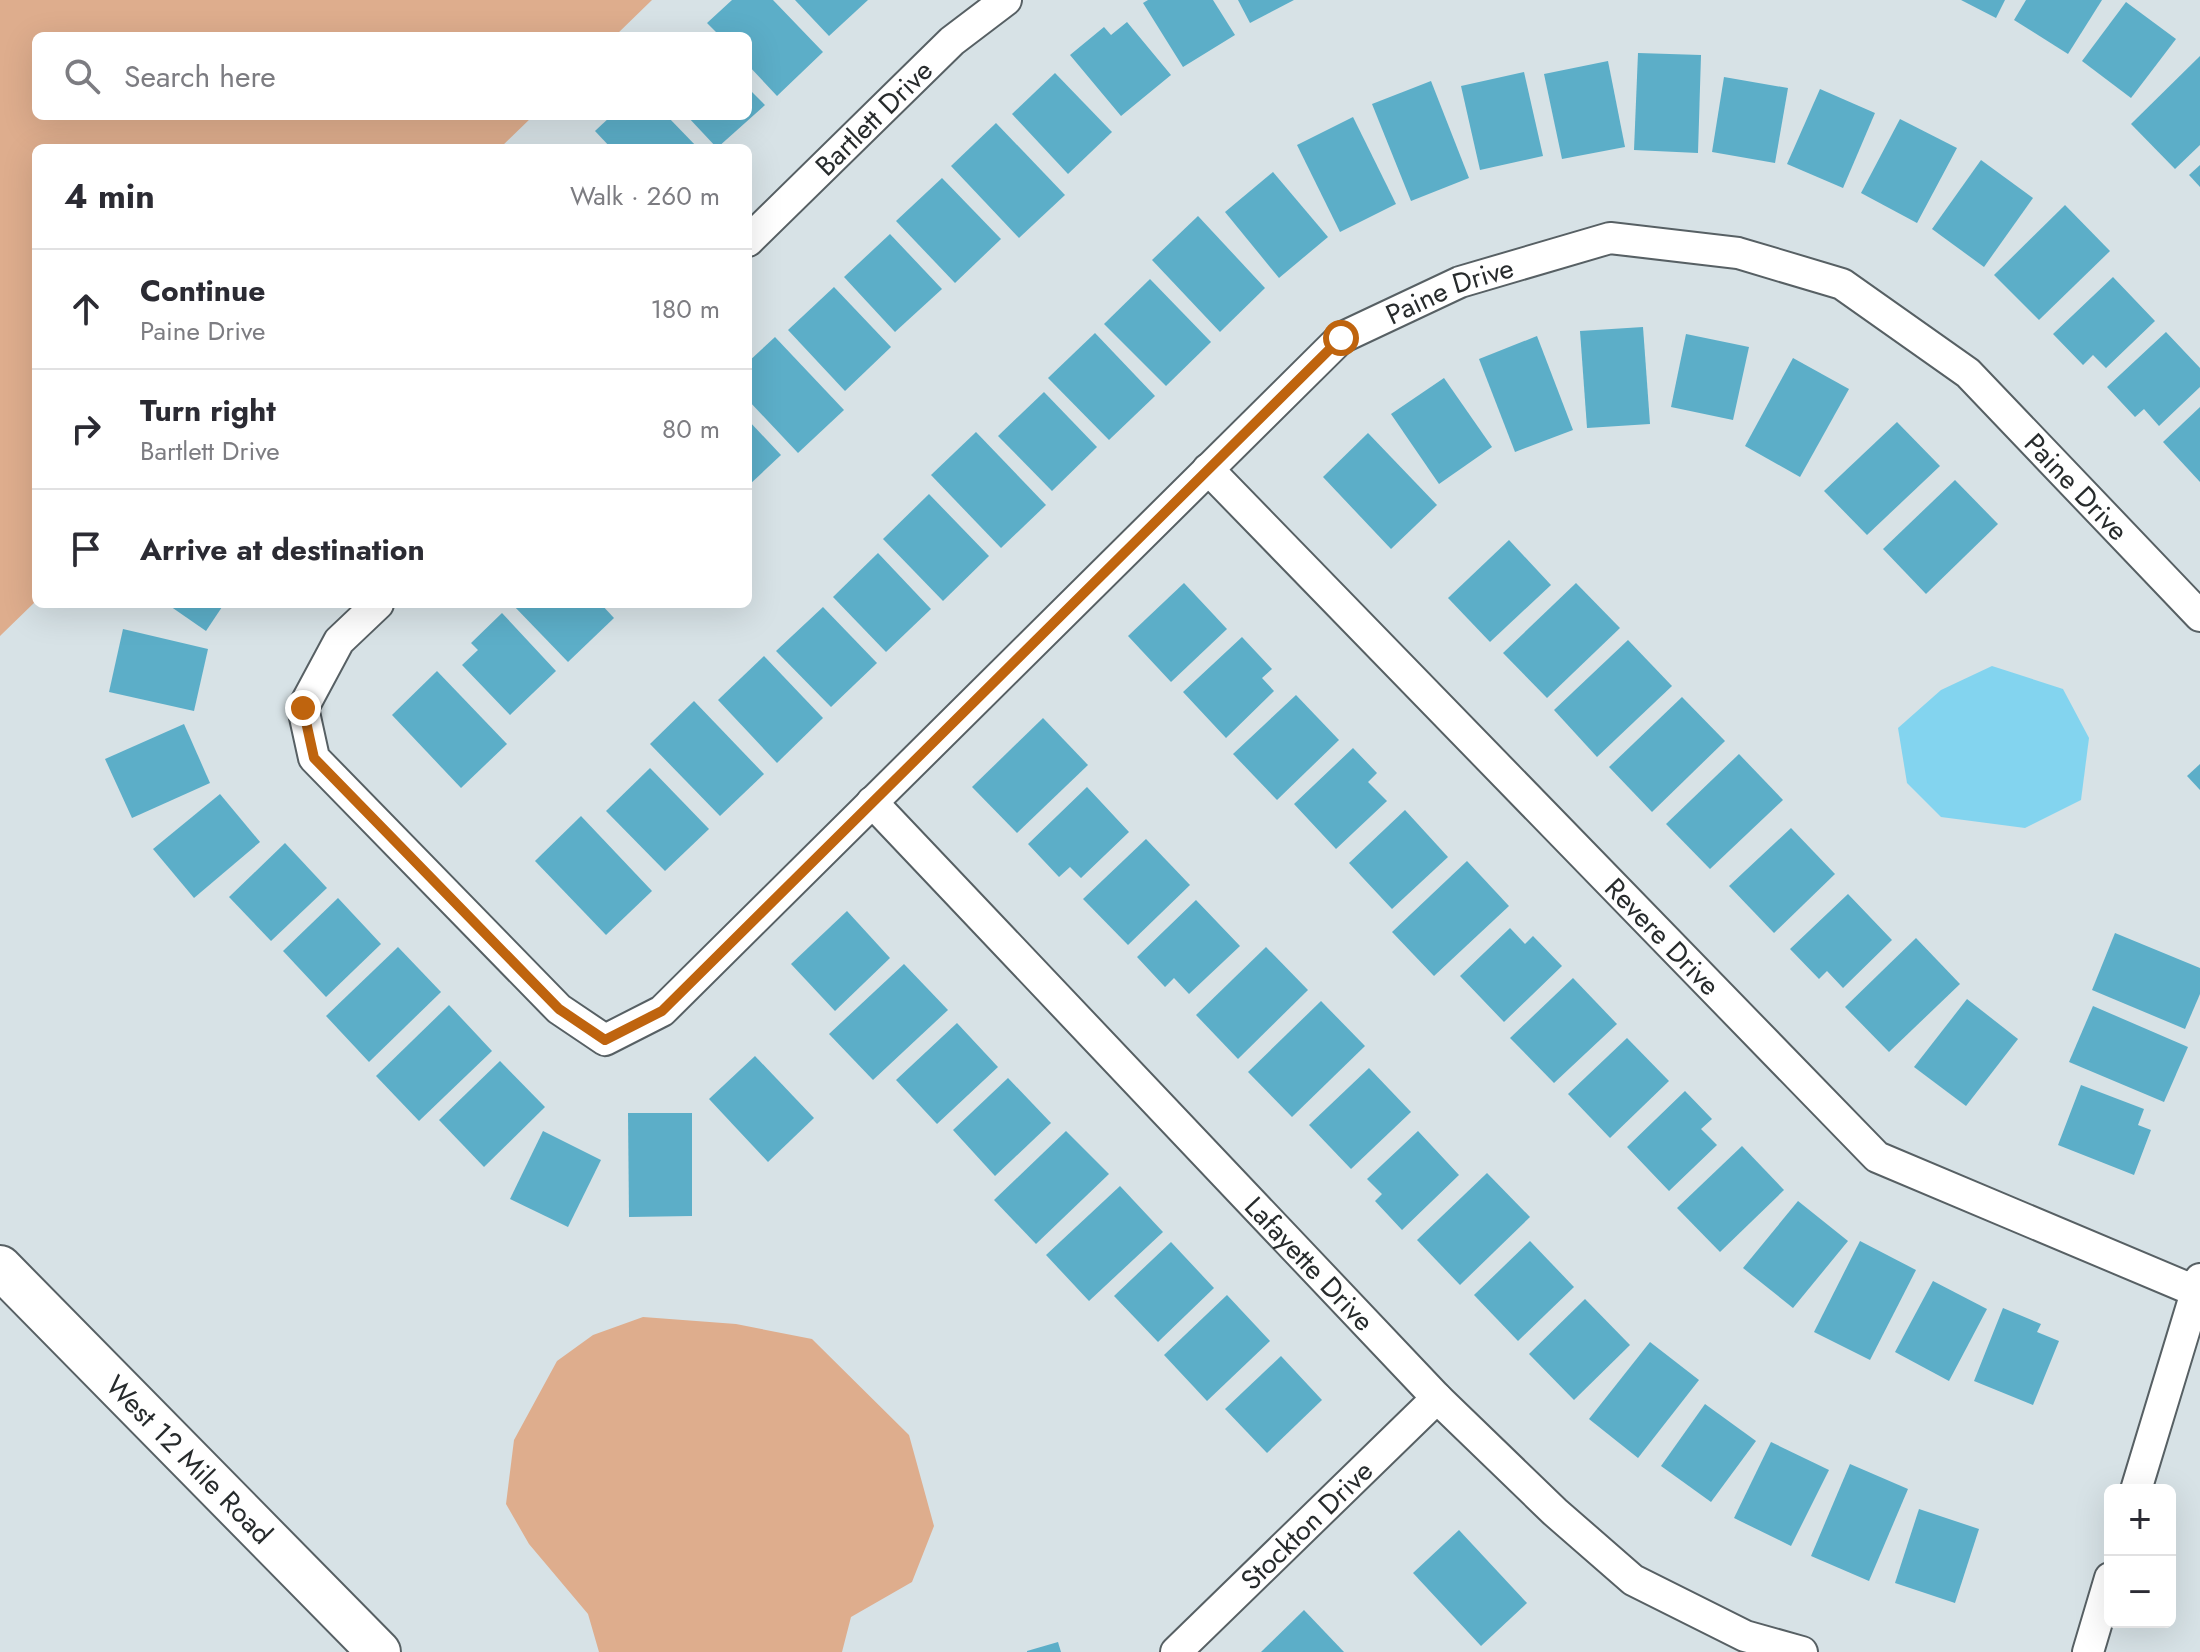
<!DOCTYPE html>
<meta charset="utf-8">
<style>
body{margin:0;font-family:Jost,sans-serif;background:#f2f2f3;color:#2b2b33}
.controls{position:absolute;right:24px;bottom:24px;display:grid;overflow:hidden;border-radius:12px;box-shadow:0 8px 32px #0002}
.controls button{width:72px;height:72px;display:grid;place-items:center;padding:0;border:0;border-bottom:2px solid #e1e1e2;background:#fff;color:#2b2b33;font:40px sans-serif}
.stop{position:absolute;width:24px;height:24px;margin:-18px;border:6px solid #bf640e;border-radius:50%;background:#fff}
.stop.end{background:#bf640e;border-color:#fff;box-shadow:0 2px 8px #0008}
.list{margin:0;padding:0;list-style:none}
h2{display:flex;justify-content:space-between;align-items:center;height:104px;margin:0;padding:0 32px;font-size:34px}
h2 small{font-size:26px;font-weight:400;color:#7c7c81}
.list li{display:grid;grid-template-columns:52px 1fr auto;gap:24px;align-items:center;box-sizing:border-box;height:120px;padding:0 32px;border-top:2px solid #e1e1e2}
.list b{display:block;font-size:30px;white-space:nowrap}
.list p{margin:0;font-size:26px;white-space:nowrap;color:#7c7c81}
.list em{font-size:26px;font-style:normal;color:#7c7c81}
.icon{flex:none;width:44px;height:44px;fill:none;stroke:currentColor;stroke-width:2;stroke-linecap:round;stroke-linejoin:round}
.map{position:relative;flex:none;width:2200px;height:1652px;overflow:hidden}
.search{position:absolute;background:#fff;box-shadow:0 8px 32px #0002;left:32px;top:32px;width:720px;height:88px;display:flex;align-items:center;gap:20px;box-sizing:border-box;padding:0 28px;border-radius:12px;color:#7c7c81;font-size:30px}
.panel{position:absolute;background:#fff;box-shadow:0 8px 32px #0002;left:32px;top:144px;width:720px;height:464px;border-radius:12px}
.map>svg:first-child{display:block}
.green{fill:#dead8d}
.water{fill:#83d4ef}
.building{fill:#5caec8}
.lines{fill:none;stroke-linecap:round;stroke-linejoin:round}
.minor-casing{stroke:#576064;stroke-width:34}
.secondary-casing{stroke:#576064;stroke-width:46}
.minor{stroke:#fff;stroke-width:30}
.secondary{stroke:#fff;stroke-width:42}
.route{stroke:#bf640e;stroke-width:10}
.labels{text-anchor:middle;stroke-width:6;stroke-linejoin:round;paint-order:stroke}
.street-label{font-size:28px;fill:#272b2c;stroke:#fff}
</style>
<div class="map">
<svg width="2200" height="1652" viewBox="0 0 2200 1652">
<rect width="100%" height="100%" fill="#d7e2e6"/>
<g class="green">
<path d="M 0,0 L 652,0 L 615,36 L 36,36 L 36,116 L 533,116 L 500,148 L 36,148 L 36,601 L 0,636 Z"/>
<path d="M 643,1317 L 736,1324 L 812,1339 L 909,1435 L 934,1526 L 912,1582 L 851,1617 L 842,1652 L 599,1652 L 588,1614 L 529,1544 L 506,1504 L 514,1440 L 557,1361 L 593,1335 Z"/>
</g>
<path class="water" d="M 1992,666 L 2063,689 L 2089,738 L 2081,800 L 2025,828 L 1941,817 L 1907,783 L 1898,728 L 1941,690 Z"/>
<g class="building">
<path d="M 732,0 L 773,0 L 823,52 L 777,96 L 748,65 L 748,36 L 720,36 L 707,23 Z"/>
<path d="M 795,0 L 868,0 L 829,36 Z"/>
<path d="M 1148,0 L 1213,0 L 1235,35 L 1183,67 L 1143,3 Z"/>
<path d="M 1238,0 L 1294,0 L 1250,23 Z"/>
<path d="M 1961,0 L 2005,0 L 1996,18 Z"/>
<path d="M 2026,0 L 2102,0 L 2068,54 L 2014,20 Z"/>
<path d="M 2126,2 L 2176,39 L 2131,98 L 2082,61 Z"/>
<path d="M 1127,22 L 1171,75 L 1121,116 L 1070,55 L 1104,27 L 1111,35 Z"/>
<path d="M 1638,53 L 1701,55 L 1698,153 L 1634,150 Z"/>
<path d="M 2200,56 L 2200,145 L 2175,169 L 2131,124 Z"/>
<path d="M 1608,61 L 1625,147 L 1562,159 L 1544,74 Z"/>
<path d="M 1524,72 L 1543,156 L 1480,170 L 1461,86 Z"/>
<path d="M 1055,73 L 1112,132 L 1068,174 L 1012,114 Z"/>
<path d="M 1724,77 L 1788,88 L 1775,163 L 1712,152 Z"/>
<path d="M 1431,81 L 1469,178 L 1411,201 L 1372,104 Z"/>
<path d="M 748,88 L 765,105 L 717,148 L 687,116 L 748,116 Z"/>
<path d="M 1820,89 L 1875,113 L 1843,188 L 1787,164 Z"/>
<path d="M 611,116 L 667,116 L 698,148 L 611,148 L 595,131 Z"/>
<path d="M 1353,117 L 1396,204 L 1340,232 L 1297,145 Z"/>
<path d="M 1900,119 L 1957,148 L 1917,223 L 1861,193 Z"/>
<path d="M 996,123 L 1065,195 L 1019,238 L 951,166 Z"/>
<path d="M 1981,160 L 2033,198 L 1984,267 L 1932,229 Z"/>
<path d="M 2200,165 L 2200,187 L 2189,175 Z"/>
<path d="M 1273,172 L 1328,237 L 1279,278 L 1225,212 Z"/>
<path d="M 942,178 L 1001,239 L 955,283 L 896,221 Z"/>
<path d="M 2065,205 L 2110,251 L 2039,320 L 1994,275 Z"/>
<path d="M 1198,216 L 1265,288 L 1220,332 L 1152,260 Z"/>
<path d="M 890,234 L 942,289 L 895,332 L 844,277 Z"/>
<path d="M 2113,277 L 2155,321 L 2106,368 L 2093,355 L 2083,365 L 2053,334 Z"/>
<path d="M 1150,279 L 1211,342 L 1166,386 L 1104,324 Z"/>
<path d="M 834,287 L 891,347 L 845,391 L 788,330 Z"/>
<path d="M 1643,327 L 1650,424 L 1587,428 L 1580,331 Z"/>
<path d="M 2166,332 L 2200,368 L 2200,387 L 2159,426 L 2144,409 L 2135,417 L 2107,387 Z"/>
<path d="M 1095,333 L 1155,396 L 1109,440 L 1048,378 Z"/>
<path d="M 1686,334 L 1749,347 L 1733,420 L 1671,407 Z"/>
<path d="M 1537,336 L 1573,430 L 1515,452 L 1479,359 Z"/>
<path d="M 775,337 L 844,410 L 798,453 L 748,400 L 748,362 Z"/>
<path d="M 1793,358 L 1849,389 L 1800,477 L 1745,446 Z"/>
<path d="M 1444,378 L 1492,447 L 1439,484 L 1391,414 Z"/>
<path d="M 1044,392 L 1097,447 L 1052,491 L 998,436 Z"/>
<path d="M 2200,407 L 2200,482 L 2163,442 Z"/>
<path d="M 748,420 L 781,455 L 748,486 Z"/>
<path d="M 1897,422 L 1940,466 L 1867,535 L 1824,491 Z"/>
<path d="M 976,432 L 1046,505 L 1001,548 L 931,475 Z"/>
<path d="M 1368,433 L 1437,505 L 1391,549 L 1323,477 Z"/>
<path d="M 1955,480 L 1998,524 L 1926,594 L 1883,549 Z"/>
<path d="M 929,494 L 989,556 L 943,601 L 883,539 Z"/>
<path d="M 1509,540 L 1551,585 L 1490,642 L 1448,598 Z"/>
<path d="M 878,553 L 931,609 L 886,652 L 833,597 Z"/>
<path d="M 1184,583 L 1227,629 L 1171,682 L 1128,636 Z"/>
<path d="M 1576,583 L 1620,628 L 1547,698 L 1503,653 Z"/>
<path d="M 167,604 L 224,604 L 206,631 Z"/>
<path d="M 512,604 L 601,604 L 614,618 L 568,662 Z"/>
<path d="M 823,607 L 877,663 L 831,707 L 776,651 Z"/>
<path d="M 502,613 L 556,671 L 510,715 L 462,665 L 478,650 L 471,643 Z"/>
<path d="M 123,629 L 208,649 L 194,711 L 109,692 Z"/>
<path d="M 1242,637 L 1272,669 L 1262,678 L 1274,691 L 1226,738 L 1183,692 Z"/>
<path d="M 1628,640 L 1672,686 L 1597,757 L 1554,710 Z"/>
<path d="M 764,656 L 823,718 L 777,763 L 718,700 Z"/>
<path d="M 437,671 L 507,744 L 461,788 L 392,715 Z"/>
<path d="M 1296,695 L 1339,740 L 1277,800 L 1233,754 Z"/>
<path d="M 1682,697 L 1725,741 L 1652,812 L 1609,767 Z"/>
<path d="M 694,701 L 764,774 L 720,816 L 650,744 Z"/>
<path d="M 1043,718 L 1088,765 L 1017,833 L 972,787 Z"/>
<path d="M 184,724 L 210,783 L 132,818 L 105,759 Z"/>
<path d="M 1353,748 L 1377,773 L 1368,782 L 1387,801 L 1336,849 L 1294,804 Z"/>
<path d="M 1739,754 L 1783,800 L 1710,869 L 1666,824 Z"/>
<path d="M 2200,764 L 2200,790 L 2187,776 Z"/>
<path d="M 650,768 L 709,829 L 665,871 L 606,811 Z"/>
<path d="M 1087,787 L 1129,832 L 1081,878 L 1070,867 L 1059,877 L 1028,844 Z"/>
<path d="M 220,794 L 260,842 L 194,898 L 153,849 Z"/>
<path d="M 1405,810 L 1448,857 L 1392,909 L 1349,863 Z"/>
<path d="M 581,816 L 652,891 L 606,935 L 535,861 Z"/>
<path d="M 1791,828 L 1835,874 L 1774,933 L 1729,886 Z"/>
<path d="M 1146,839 L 1190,885 L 1128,945 L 1083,899 Z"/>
<path d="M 285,843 L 327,888 L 271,941 L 229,897 Z"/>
<path d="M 1467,861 L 1509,906 L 1434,976 L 1392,932 Z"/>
<path d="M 1848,894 L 1892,940 L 1843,988 L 1827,971 L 1819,979 L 1790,949 Z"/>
<path d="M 338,898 L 381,944 L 326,997 L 283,951 Z"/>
<path d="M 1196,900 L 1240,946 L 1189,994 L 1174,978 L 1165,987 L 1137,957 Z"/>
<path d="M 847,911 L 890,958 L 835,1011 L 791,964 Z"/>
<path d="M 1510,928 L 1525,944 L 1533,936 L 1562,966 L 1504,1022 L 1460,976 Z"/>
<path d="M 2115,933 L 2200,968 L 2200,994 L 2185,1029 L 2092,990 Z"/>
<path d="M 1916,938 L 1960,984 L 1889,1052 L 1845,1007 Z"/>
<path d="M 398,947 L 441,992 L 369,1062 L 326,1016 Z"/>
<path d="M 1266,947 L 1308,990 L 1238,1059 L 1196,1015 Z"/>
<path d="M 904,964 L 948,1010 L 873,1080 L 829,1034 Z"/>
<path d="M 1573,978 L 1617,1024 L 1554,1083 L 1510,1038 Z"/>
<path d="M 1967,999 L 2018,1039 L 1966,1106 L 1914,1067 Z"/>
<path d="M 1321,1001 L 1365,1046 L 1292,1117 L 1248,1072 Z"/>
<path d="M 449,1005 L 492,1051 L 419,1121 L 376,1076 Z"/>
<path d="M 2093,1006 L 2188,1047 L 2164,1102 L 2069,1062 Z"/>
<path d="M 957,1023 L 998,1067 L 937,1124 L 896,1080 Z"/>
<path d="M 1627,1038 L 1669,1081 L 1610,1138 L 1568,1094 Z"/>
<path d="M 755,1056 L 814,1118 L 768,1162 L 709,1099 Z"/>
<path d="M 500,1061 L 545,1107 L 484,1167 L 439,1120 Z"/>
<path d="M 1369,1068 L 1411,1112 L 1351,1169 L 1309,1125 Z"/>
<path d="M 1008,1078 L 1051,1123 L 995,1176 L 953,1130 Z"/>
<path d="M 2081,1085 L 2144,1109 L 2138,1125 L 2151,1130 L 2134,1175 L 2058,1145 Z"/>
<path d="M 1685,1091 L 1712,1119 L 1701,1129 L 1717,1145 L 1669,1191 L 1627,1147 Z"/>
<path d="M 628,1113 L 692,1113 L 692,1216 L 629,1217 Z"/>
<path d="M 543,1131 L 601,1160 L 568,1227 L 510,1199 Z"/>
<path d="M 1066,1131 L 1109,1174 L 1036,1244 L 994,1200 Z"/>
<path d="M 1418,1131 L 1459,1175 L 1402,1230 L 1375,1201 L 1382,1194 L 1367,1179 Z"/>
<path d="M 1742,1146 L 1784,1190 L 1720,1252 L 1677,1208 Z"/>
<path d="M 1487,1173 L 1530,1217 L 1460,1285 L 1417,1240 Z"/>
<path d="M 1120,1186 L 1163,1232 L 1089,1301 L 1046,1255 Z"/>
<path d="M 1798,1201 L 1848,1241 L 1793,1308 L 1743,1268 Z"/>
<path d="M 1530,1241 L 1574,1287 L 1518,1341 L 1474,1295 Z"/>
<path d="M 1860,1241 L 1916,1270 L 1870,1360 L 1814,1332 Z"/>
<path d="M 1171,1242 L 1214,1288 L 1158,1342 L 1114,1296 Z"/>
<path d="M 1933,1281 L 1987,1309 L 1949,1381 L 1895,1352 Z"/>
<path d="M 1227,1295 L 1270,1341 L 1207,1401 L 1164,1355 Z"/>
<path d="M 1585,1299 L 1630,1345 L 1574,1400 L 1529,1354 Z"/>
<path d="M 2003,1308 L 2041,1324 L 2037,1332 L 2059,1341 L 2033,1405 L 1974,1381 Z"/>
<path d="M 1650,1342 L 1699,1380 L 1638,1458 L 1589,1419 Z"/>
<path d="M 1281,1356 L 1322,1400 L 1267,1453 L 1225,1409 Z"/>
<path d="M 1705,1404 L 1756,1441 L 1711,1502 L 1661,1466 Z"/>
<path d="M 1771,1442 L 1829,1470 L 1791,1546 L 1734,1518 Z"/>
<path d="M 1850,1464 L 1908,1489 L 1869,1581 L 1811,1556 Z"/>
<path d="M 1919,1509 L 1979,1529 L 1955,1603 L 1895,1583 Z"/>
<path d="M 1459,1530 L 1527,1603 L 1481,1646 L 1413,1573 Z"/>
<path d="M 1304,1610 L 1344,1652 L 1261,1652 Z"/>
<path d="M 1058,1642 L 1061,1652 L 1027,1652 L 1027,1651 Z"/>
</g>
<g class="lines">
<g class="minor-casing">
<g id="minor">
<path id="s1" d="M 748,241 L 952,41 L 1006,0"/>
<path id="s2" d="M 1208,469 L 1877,1157 L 2200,1293"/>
<path id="s3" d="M 378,604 L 339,641 L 303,708 L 314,758 L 559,1009 L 605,1040 L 662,1011 L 1341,338 L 1460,282 L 1610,238 L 1738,253 L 1842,284 L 1968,373 L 2200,616"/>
<path id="s4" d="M 872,802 L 1437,1398 L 1555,1512 L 1633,1580 L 1745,1636 L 1802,1652"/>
<path d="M 2136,1490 L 2200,1279"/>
<path id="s5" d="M 1176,1652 L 1437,1398"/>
<path d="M 2088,1652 L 2110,1578"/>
</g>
</g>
<g class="secondary-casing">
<g id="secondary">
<path id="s6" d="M 0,1267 L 379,1652"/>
</g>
</g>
<use href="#minor" class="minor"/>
<use href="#secondary" class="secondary"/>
</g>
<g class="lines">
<path class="route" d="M 303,708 L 314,758 L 559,1009 L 605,1040 L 662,1011 L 1341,338"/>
</g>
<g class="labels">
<g class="street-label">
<text dy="10" stroke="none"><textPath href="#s1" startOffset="176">Bartlett Drive</textPath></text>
<text dy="10" stroke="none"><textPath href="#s3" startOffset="1726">Paine Drive</textPath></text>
<text dy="10" stroke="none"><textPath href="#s3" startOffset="2444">Paine Drive</textPath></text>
<text dy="10" stroke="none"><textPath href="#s2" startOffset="652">Revere Drive</textPath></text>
<text dy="10" stroke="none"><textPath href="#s4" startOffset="636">Lafayette Drive</textPath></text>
<text dy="10" stroke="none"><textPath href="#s6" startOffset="270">West 12 Mile Road</textPath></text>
<text dy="10" stroke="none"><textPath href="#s5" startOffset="182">Stockton Drive</textPath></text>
</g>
</g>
</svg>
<div class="controls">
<button>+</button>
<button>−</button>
</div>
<div class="stop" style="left:1341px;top:338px"></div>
<div class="stop end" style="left:303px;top:708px"></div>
<div class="search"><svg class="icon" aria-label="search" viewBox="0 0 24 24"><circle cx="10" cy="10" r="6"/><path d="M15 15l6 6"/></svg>Search here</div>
<section class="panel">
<h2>4 min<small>Walk · 260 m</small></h2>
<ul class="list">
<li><svg class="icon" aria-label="ahead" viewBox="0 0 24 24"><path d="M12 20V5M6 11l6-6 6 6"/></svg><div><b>Continue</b><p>Paine Drive</p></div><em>180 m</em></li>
<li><svg class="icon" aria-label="right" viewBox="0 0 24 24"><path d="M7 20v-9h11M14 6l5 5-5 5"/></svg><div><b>Turn right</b><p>Bartlett Drive</p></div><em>80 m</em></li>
<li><svg class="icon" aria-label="arrive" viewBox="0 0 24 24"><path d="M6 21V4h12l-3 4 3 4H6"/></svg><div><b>Arrive at destination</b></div></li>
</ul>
</section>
</div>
